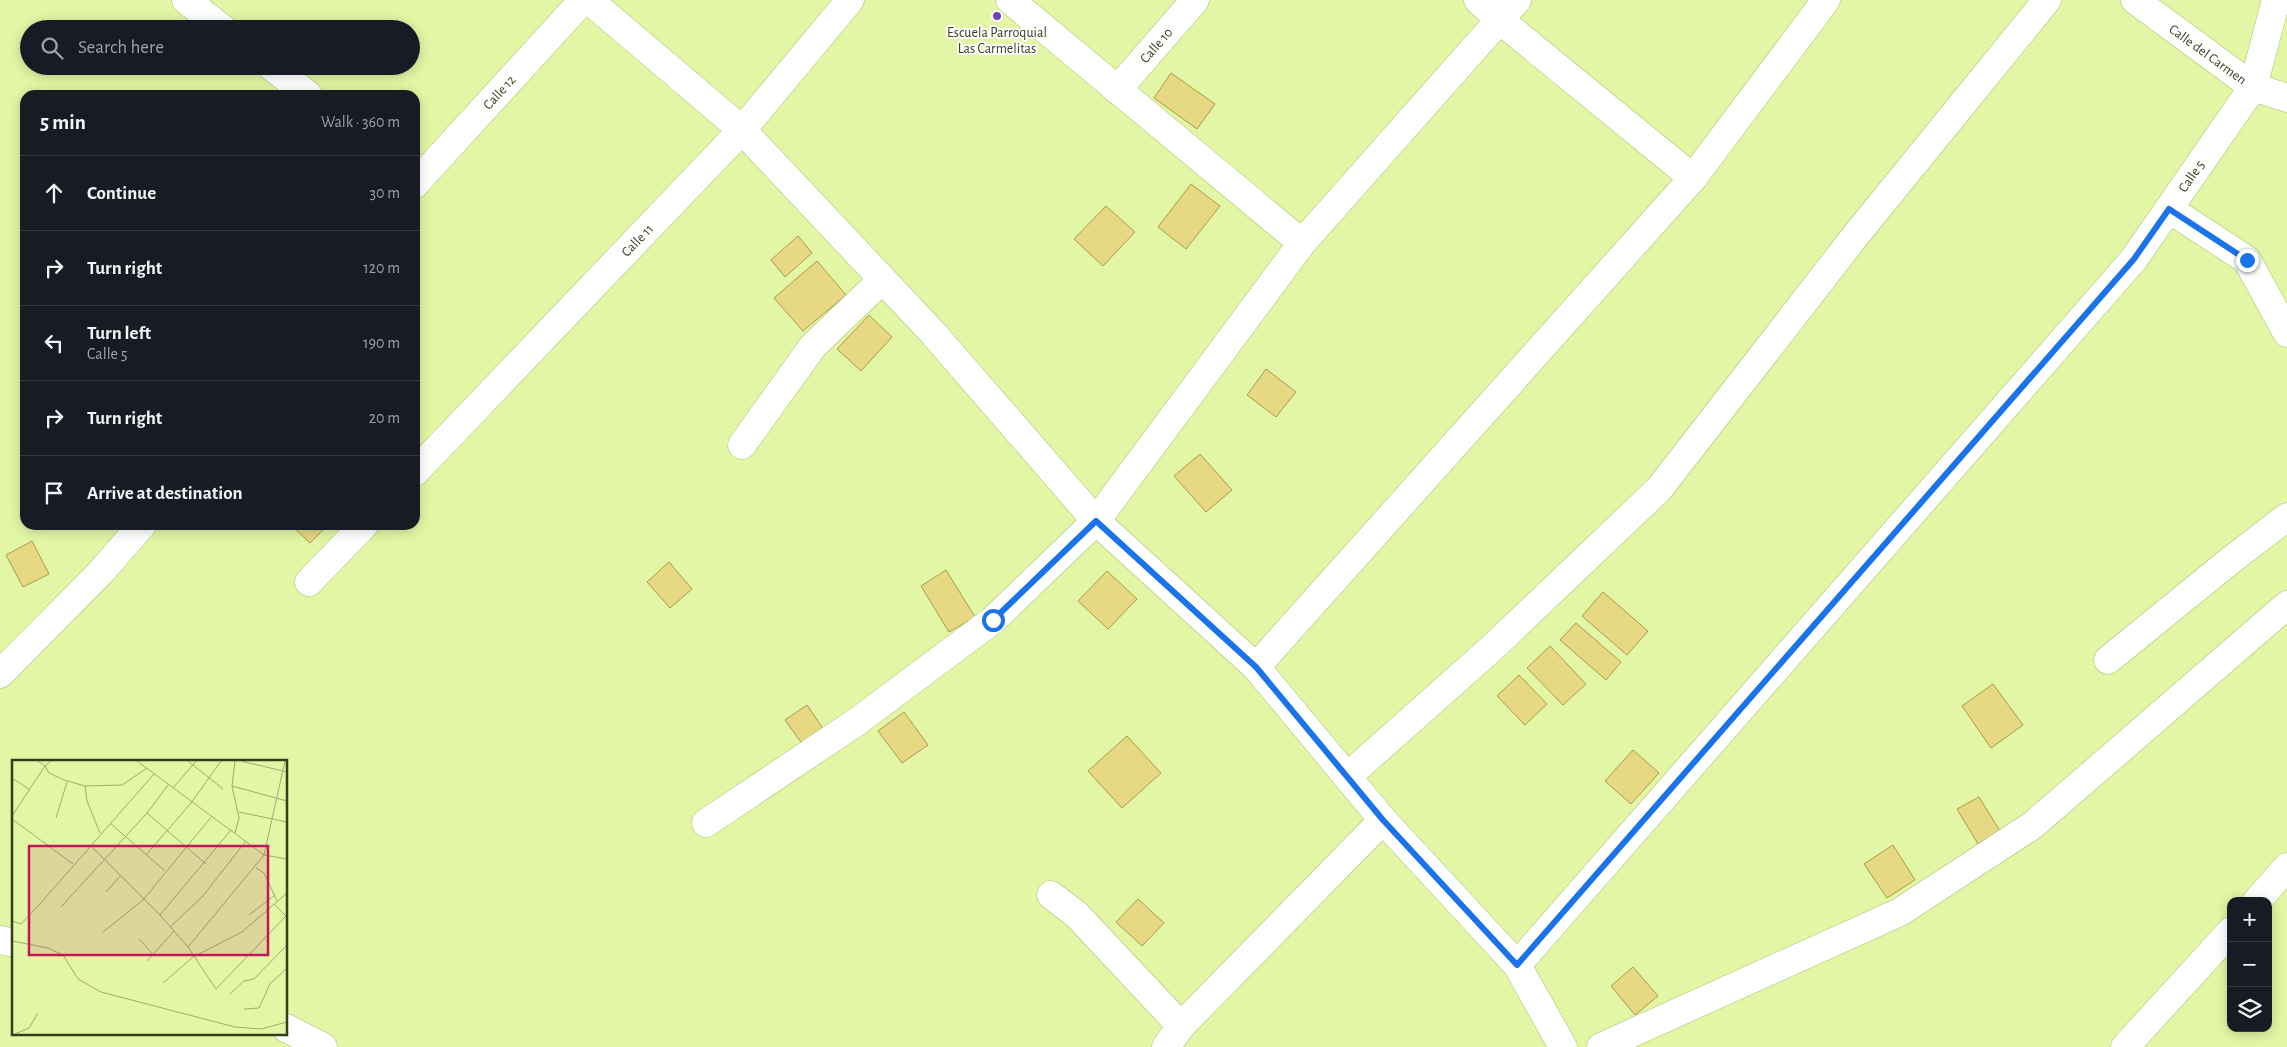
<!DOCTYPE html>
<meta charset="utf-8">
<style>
body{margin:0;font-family:"Alegreya Sans",sans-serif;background:#20242c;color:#f1f3f6}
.controls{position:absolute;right:15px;bottom:15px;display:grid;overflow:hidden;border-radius:10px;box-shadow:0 2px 12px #0003}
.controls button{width:45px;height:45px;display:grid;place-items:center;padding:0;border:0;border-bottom:1px solid #363941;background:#171b24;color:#f1f3f6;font:25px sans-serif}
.stop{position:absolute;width:15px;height:15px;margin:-11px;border:4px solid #1a73e8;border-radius:50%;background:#fff}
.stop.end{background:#1a73e8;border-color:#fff;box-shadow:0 1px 5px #0008}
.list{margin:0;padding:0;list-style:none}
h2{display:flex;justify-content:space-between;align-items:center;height:65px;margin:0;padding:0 20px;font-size:21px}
h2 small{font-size:16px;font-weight:400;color:#9ea1a6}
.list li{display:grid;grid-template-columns:32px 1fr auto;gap:15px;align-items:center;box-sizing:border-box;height:75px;padding:0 20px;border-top:1px solid #363941}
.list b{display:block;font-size:19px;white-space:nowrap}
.list p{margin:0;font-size:16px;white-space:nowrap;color:#9ea1a6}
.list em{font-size:16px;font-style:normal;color:#9ea1a6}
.icon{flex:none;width:28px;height:28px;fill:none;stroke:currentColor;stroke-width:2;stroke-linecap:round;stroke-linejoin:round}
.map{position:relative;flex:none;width:2287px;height:1047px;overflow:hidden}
.search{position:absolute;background:#171b24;box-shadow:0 2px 12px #0003;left:20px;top:20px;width:400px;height:55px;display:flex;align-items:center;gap:12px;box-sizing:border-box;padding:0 18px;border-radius:28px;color:#9ea1a6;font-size:19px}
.panel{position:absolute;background:#171b24;box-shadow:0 2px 12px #0003;left:20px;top:90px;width:400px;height:440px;border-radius:15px}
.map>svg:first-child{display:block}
.building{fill:#e7d883;stroke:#a99b49}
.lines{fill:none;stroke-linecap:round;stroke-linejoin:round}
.minor-casing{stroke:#acbe70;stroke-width:29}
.minor{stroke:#fff;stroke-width:28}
.route{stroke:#1a73e8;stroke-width:6}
.poi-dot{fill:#7441b8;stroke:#fff;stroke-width:2}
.labels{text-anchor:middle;stroke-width:4;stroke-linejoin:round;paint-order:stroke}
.poi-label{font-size:14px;fill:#373e1e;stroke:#fff}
.street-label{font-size:14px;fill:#373e1e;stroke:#fff}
.inset-road{fill:none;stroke:#9eac6f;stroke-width:1}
.view{fill:#c2185b;fill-opacity:0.15;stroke:#c2185b;stroke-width:2.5}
.inset-edge{fill:none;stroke:#373e1e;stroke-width:2.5}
</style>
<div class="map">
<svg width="2287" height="1047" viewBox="0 0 2287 1047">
<rect width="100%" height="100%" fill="#e2f6a5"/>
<g class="building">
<path d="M 1171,73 L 1215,104 L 1197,129 L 1154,98 Z"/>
<path d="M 1191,184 L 1220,206 L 1186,249 L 1158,227 Z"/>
<path d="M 1106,206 L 1135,232 L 1103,266 L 1074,239 Z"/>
<path d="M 798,236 L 812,253 L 785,277 L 771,260 Z"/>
<path d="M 817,261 L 846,295 L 803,331 L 774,298 Z"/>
<path d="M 869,315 L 892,337 L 861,371 L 837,349 Z"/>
<path d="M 1266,369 L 1296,392 L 1276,417 L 1247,395 Z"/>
<path d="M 1200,454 L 1232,490 L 1206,512 L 1174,476 Z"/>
<path d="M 291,525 L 328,525 L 310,543 Z"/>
<path d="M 32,541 L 49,574 L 23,587 L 6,555 Z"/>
<path d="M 669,562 L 692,589 L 670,608 L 647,582 Z"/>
<path d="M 946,570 L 975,617 L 949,632 L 921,586 Z"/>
<path d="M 1107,571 L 1137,599 L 1108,629 L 1078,601 Z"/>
<path d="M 1603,592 L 1648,631 L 1627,655 L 1582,616 Z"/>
<path d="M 1576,623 L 1621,662 L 1606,680 L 1560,640 Z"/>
<path d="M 1550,646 L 1586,684 L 1563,705 L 1527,668 Z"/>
<path d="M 1519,675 L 1547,704 L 1525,725 L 1497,696 Z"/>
<path d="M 1993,684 L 2023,725 L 1991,748 L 1962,706 Z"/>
<path d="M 807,705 L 824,730 L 803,745 L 785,720 Z"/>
<path d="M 904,712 L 928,745 L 902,763 L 878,731 Z"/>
<path d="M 1127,736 L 1161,773 L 1122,808 L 1088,771 Z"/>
<path d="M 1633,750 L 1659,773 L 1631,804 L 1605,781 Z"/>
<path d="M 1979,797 L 2000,831 L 1978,844 L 1957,809 Z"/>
<path d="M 1893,845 L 1915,880 L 1887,898 L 1864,864 Z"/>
<path d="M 1138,899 L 1164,923 L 1142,946 L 1116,922 Z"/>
<path d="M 1633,967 L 1658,996 L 1635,1015 L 1611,986 Z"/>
</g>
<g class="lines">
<g class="minor-casing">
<g id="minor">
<path d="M 186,0 L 223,29"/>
<path d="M 589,0 L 742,130 L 933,333 L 1096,521 L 1256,667 L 1383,820 L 1517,965 L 1563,1047"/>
<path d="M 1010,0 L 1302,243"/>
<path d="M 1478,0 L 1501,21 L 1693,178"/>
<path d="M 2135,0 L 2253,87 L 2287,98"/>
<path d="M 271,66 L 308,95"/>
<path d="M 1117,90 L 1195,0"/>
<path d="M 415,184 L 583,0"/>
<path d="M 2169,209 L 2247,260 L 2287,333"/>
<path d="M 742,445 L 813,346 L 882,280"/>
<path d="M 415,472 L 742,130 L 850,0"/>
<path d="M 309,582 L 364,525"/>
<path d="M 2108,660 L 2231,560 L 2287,517"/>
<path d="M 1256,667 L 1693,178 L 1826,0"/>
<path d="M 0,674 L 101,572 L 142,525"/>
<path d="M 1348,776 L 1493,647 L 1659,489 L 1856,235 L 2047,0"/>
<path d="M 706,823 L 858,721 L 993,620 L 1096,521 L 1302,243 L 1517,0"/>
<path d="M 1051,895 L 1077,915 L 1181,1026"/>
<path d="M 2257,901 L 2287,867"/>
<path d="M 0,940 L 14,943"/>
<path d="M 1517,965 L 2134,259 L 2253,87 L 2276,0"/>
<path d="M 286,1028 L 323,1047"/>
<path d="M 1166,1047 L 1181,1026 L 1383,820"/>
<path d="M 1601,1047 L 1900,912 L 2033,825 L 2287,605"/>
<path d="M 2125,1047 L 2231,931"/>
</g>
</g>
<use href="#minor" class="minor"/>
</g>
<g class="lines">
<path class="route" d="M 993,620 L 1096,521 L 1256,667 L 1383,820 L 1517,965 L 2134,259 L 2169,209 L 2247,260"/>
</g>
<circle class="poi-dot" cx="997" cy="16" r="5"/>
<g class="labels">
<g class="poi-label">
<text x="997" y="37">Escuela Parroquial<tspan x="997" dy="16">Las Carmelitas</tspan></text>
</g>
<g class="street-label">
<text transform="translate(1156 45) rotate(-49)" y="5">Calle 10</text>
<text transform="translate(2208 54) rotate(36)" y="5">Calle del Carmen</text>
<text transform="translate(499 92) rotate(-48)" y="5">Calle 12</text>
<text transform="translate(2191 176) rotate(-55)" y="5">Calle 5</text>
<text transform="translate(637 240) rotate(-46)" y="5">Calle 11</text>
</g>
</g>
<g transform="translate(12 760)">
<rect width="275" height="275" fill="#e2f6a5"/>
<path class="inset-road" d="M 26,1 L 33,6 L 39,1M 125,1 L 252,95 L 275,99M 176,1 L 211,29M 223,1 L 220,26 L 227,58 L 223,73M 229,1 L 275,12M 0,18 L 18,30M 73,26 L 75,41 L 88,73M 220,26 L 275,41M 161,28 L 184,1M 227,52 L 275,62M 135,53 L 194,104M 0,56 L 33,6 L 37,13 L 52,20 L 73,26 L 110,25 L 135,8M 44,58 L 55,22M 0,59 L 61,104M 98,63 L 153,111M 78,85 L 148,155 L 176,187 L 204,229 L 275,155M 134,95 L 179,43 L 209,1M 244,108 L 252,113 L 265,141M 94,132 L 109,115M 262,144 L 275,157M 49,147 L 135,53 L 156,25M 148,155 L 219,70M 237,155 L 263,135M 0,161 L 9,164 L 27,145 L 142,14M 158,167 L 190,137 L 234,81M 91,172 L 131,140 L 200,56M 127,179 L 140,193M 0,181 L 36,188 L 51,195 L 66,219 L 89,232 L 223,267 L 249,269 L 275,262M 176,187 L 252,95 L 273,1M 135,201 L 162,171M 151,223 L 181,197 L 230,172 L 275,133M 218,234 L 232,221 L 242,219 L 275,185M 232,249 L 247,248 L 258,224 L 275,208M 3,274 L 17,268 L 26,253"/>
<path class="view" d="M 17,86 L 256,86 L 256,195 L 17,195 Z"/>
<rect width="275" height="275" class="inset-edge"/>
</g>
</svg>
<div class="controls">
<button>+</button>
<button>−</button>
<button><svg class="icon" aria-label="layers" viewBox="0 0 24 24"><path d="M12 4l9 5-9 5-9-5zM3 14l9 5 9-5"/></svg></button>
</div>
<div class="stop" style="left:993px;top:620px"></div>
<div class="stop end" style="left:2247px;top:260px"></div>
<div class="search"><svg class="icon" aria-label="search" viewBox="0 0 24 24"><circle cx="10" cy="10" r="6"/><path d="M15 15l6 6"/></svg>Search here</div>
<section class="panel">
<h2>5 min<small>Walk · 360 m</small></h2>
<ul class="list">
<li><svg class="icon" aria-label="ahead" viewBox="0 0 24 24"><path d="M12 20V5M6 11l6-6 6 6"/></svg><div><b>Continue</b></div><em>30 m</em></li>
<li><svg class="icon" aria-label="right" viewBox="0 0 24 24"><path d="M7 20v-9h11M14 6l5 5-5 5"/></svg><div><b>Turn right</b></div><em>120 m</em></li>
<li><svg class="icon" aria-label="left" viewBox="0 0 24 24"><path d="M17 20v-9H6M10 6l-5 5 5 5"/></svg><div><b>Turn left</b><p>Calle 5</p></div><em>190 m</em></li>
<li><svg class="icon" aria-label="right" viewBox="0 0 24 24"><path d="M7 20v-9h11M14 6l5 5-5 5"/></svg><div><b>Turn right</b></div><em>20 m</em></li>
<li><svg class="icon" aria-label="arrive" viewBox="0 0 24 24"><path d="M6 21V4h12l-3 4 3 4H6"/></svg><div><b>Arrive at destination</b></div></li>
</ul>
</section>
</div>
